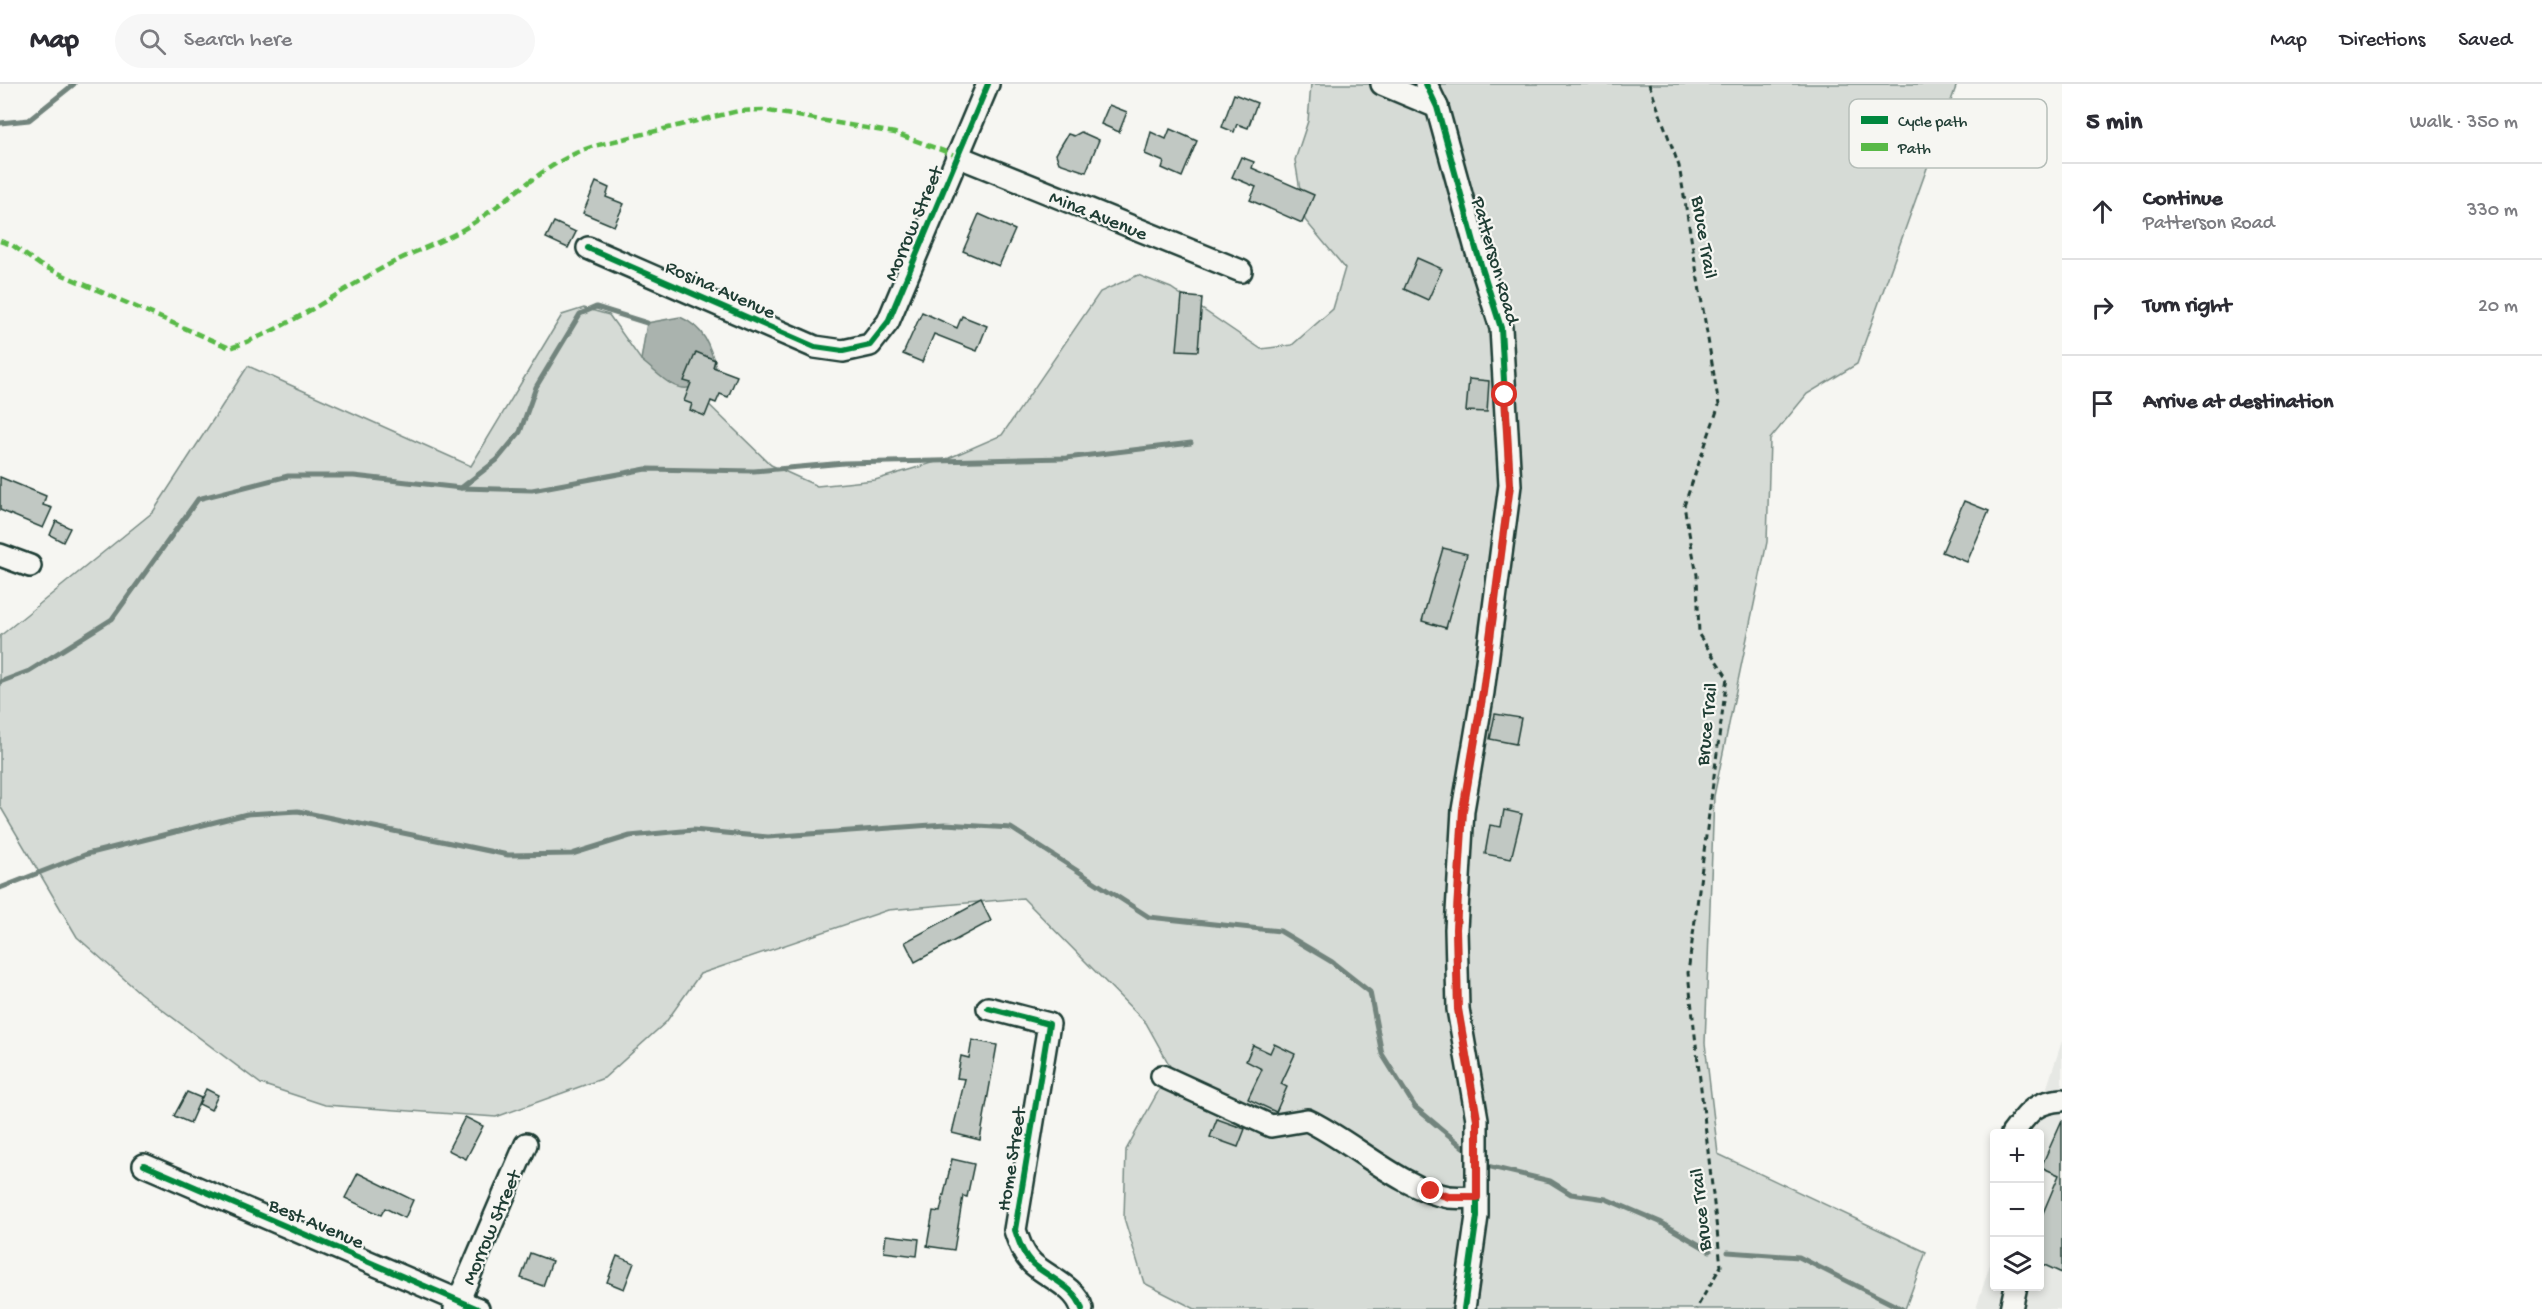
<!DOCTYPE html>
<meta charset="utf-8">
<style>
body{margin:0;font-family:"Gochi Hand",sans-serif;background:#f7f7f7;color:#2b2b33}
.controls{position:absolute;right:18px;bottom:18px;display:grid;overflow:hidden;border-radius:6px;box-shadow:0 3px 9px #0003}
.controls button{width:54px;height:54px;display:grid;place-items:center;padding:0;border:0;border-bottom:2px solid #e1e1e2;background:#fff;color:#2b2b33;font:30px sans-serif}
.stop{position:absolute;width:18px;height:18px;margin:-14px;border:4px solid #d93025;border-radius:50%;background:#fff}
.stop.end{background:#d93025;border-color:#fff;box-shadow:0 2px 6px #0008}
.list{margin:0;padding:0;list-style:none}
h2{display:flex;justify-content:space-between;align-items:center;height:78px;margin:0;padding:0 24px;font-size:26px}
h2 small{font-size:20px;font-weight:400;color:#7c7c81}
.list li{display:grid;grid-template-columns:39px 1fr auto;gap:18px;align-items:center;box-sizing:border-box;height:96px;padding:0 24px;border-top:2px solid #e1e1e2}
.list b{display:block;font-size:22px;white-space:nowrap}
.list p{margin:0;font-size:20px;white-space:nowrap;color:#7c7c81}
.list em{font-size:20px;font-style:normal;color:#7c7c81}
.icon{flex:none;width:33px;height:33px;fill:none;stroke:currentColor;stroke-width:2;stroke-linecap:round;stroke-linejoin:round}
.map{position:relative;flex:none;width:2062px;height:1225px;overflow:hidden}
header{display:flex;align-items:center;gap:36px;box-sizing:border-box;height:84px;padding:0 30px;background:#fff;border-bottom:2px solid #e1e1e2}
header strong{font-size:28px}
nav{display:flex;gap:33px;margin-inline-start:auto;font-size:21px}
.search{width:420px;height:54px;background:#f7f7f7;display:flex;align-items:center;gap:15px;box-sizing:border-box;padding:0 21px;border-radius:33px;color:#7c7c81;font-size:22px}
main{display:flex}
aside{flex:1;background:#fff}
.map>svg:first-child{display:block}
.built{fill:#e6e8e4}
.green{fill:#d6dbd6;stroke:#7a8c85;stroke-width:1.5}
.water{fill:#aab3ae;stroke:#72847d;stroke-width:1.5}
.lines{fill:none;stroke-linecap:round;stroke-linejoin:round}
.stream{stroke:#72847d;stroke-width:5}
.building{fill:#c1c8c3;stroke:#1f3d34;stroke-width:1.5}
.minor-casing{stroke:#1f3d34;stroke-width:26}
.path{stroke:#1f3d34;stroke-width:3;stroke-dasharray:6 4.5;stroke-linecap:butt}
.minor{stroke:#f6f6f2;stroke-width:21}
.quiet{stroke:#58b947;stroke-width:4.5;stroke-dasharray:9 4.5;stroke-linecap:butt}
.cycleway-casing{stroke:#f6f6f2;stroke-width:10}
.cycleway{stroke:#00873e;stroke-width:6}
.route{stroke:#d93025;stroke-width:8}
.labels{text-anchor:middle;stroke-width:4.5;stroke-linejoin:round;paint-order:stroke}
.street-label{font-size:20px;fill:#1f3d34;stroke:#f6f6f2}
.key{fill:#f6f6f2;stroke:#b6beb9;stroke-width:1.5}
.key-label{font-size:16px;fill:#1f3d34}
</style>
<header>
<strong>Map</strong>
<div class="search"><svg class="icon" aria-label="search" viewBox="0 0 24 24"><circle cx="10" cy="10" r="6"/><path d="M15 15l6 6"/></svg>Search here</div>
<nav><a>Map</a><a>Directions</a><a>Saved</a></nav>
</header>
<main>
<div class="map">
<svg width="2062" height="1225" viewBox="0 0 2062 1225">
<rect width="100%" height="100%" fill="#f6f6f2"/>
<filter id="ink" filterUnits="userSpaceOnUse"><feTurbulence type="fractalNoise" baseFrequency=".0167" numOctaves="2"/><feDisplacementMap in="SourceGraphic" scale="12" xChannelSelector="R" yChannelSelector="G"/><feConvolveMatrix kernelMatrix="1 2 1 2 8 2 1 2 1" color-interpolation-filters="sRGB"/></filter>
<g filter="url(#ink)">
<path class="built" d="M 2062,957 L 2062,1225 L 1976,1225 L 1994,1167 L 1994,1202 L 2040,1202 L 2040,1050 L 2032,1049 Z"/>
<path class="green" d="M 1311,0 L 1957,0 L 1857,280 L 1807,310 L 1770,355 L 1767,458 L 1714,712 L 1705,959 L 1718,1070 L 1926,1168 L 1905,1225 L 1195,1225 L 1144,1199 L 1124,1134 L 1126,1066 L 1171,984 L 1146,939 L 1023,814 L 888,826 L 700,890 L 666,938 L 604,994 L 496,1033 L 325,1021 L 261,1000 L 140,909 L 77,853 L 0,722 L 0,552 L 153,428 L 248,282 L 471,382 L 562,231 L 584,224 L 609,231 L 641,276 L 694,306 L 771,381 L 817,402 L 875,396 L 949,374 L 1002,351 L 1100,208 L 1138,191 L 1171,204 L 1261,265 L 1292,261 L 1333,225 L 1345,184 L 1305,136 L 1295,76 L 1308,37 Z"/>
<path class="water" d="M 680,233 C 708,245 711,267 719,294 C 677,314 674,303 641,276 L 647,239 Z"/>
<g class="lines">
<g class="stream">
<path d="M 0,39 L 29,36 L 74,0"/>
<path d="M 461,404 L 497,376 L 520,348 L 536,303 L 580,230 L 596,223 L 647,239"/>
<path d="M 0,598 L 29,587 L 112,535 L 198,415 L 288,392 L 354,392 L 461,404 L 532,406 L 646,385 L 754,387 L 844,379 L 1066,374 L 1191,359"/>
<path d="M 0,804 L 87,770 L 247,730 L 298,727 L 508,771 L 572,770 L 630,752 L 693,746 L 768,753 L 945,740 L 1011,744 L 1149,833 L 1280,847 L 1332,878 L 1370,908 L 1382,970 L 1415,1023 L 1463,1063"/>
<path d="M 1487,1082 L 1550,1097 L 1571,1110 L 1606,1115 L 1660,1138 L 1710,1167"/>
<path d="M 1728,1168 L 1799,1173 L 1902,1225"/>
</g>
</g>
<g class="building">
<path d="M 1234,10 L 1257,19 L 1248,44 L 1237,40 L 1234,48 L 1222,43 Z"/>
<path d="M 1109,21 L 1127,28 L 1119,48 L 1101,40 Z"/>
<path d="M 1170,45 L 1197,57 L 1182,93 L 1162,84 L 1164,78 L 1145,70 L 1151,48 L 1166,55 Z"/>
<path d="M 1081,48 L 1099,56 L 1086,88 L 1059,79 L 1056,70 L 1068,50 L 1074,52 Z"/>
<path d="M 1241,73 L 1254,78 L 1252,84 L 1314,111 L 1302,139 L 1250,116 L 1256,103 L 1232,93 Z"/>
<path d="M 596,98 L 609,104 L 606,113 L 624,120 L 614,142 L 583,129 Z"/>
<path d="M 979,130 L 1015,146 L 999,182 L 963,167 Z"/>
<path d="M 554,138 L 576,148 L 568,164 L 546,154 Z"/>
<path d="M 1417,174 L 1442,185 L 1428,216 L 1404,205 Z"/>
<path d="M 1182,212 L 1202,214 L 1198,267 L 1177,266 Z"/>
<path d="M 922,228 L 957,244 L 962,232 L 987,242 L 977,267 L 934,250 L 922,278 L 903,270 Z"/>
<path d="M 696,268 L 715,276 L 713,283 L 737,292 L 728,313 L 720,310 L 716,319 L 711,317 L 705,332 L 690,326 L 692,320 L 684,317 L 691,299 L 684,297 Z"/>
<path d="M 1469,295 L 1489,297 L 1487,328 L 1466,327 Z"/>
<path d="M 0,393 L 46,412 L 43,421 L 52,424 L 43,444 L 0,426 Z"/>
<path d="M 1964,417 L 1989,427 L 1967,478 L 1942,468 Z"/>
<path d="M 56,437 L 70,444 L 63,458 L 50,451 Z"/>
<path d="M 1443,464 L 1467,470 L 1446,544 L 1422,537 Z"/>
<path d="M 1495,630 L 1521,634 L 1516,660 L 1490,655 Z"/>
<path d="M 1504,726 L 1522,730 L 1511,775 L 1485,770 L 1490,741 L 1501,743 Z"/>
<path d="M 981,817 L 991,837 L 915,878 L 905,858 Z"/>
<path d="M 972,956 L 997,961 L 980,1056 L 952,1049 L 965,995 L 957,994 L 961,972 L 969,974 Z"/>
<path d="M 1274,960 L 1295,970 L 1281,1000 L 1287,1003 L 1276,1028 L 1248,1015 L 1262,985 L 1246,977 L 1253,961 L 1270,969 Z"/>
<path d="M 206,1005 L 218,1011 L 211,1026 L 199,1020 Z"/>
<path d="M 187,1008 L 201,1014 L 190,1039 L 174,1032 Z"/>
<path d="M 465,1033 L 483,1042 L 466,1075 L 448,1066 Z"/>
<path d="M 1217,1035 L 1245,1045 L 1238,1063 L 1210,1053 Z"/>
<path d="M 2062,1036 L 2062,1189 L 2040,1179 L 2040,1136 L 2059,1091 L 2041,1083 Z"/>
<path d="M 952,1075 L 974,1080 L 967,1113 L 963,1112 L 954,1166 L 927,1162 L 933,1127 L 940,1128 Z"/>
<path d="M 358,1089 L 413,1116 L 405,1134 L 385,1124 L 381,1131 L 345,1114 Z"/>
<path d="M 886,1151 L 919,1155 L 917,1172 L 884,1168 Z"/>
<path d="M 530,1169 L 552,1177 L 543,1202 L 521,1194 Z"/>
<path d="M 617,1172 L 634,1179 L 624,1205 L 607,1198 Z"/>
</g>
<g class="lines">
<g class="minor-casing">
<g id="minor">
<path d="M 1382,0 L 1437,23"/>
<path d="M 1426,0 L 1437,23 L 1476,165 L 1501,244 L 1510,401 L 1483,608 L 1463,726 L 1456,845 L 1458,925 L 1477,1035 L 1477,1132 L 1464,1225"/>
<path d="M 957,72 L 1241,187"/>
<path d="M 588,164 L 815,263 L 843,267 L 870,261 L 888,238 L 988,0"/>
<path d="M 0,471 L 30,482"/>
<path d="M 988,924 L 1049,940 L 1015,1146 C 1019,1158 1023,1171 1033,1180 C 1049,1194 1076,1203 1082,1225"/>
<path d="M 1162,992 L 1271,1042 L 1307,1036 C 1350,1056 1403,1106 1449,1113 C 1458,1114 1468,1113 1477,1113"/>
<path d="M 2012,1050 C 2028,1029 2034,1018 2062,1016"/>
<path d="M 144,1081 L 478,1225"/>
<path d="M 455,1225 L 526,1060"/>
<path d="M 2011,1225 L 2016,1202"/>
</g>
</g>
<path class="path" d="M 1649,0 L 1679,82 L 1719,321 L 1684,422 L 1697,491 L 1699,551 L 1727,593 L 1688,889 L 1721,1182 L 1696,1225"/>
<use href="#minor" class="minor"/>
<path class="quiet" d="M 0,157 L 12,161 L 40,181 L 230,264 C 287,245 336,209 388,181 C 416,166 449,156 475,138 C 515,111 548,77 594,62 L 738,27 L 763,26 L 895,49 L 957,72"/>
<g class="cycleway-casing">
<g id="cycleway">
<path d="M 1426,0 L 1437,23 L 1476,165 L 1501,244 L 1510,401 L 1483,608 L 1463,726 L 1456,845 L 1458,925 L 1477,1035 L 1477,1132 L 1464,1225"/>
<path d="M 588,164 L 815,263 L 843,267 L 870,261 L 888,238 L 988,0"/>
<path d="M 988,924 L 1049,940 L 1015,1146 C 1019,1158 1023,1171 1033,1180 C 1049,1194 1076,1203 1082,1225"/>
<path d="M 144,1081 L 478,1225"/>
</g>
</g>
<use href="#cycleway" class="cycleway"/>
</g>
</g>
<g class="lines" filter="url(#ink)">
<path class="route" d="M 1431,1107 L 1449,1113 L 1477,1113 L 1477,1035 L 1458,925 L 1456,845 L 1463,726 L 1483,608 L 1510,401 L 1505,311"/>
</g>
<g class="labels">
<g class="street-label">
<text transform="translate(1099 130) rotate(22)" y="7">Mina Avenue</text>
<text transform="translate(912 139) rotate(-67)" y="7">Morrow Street</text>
<text transform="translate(1706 153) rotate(81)" y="7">Bruce Trail</text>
<text transform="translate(1497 176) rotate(74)" y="7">Patterson Road</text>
<text transform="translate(721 204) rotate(24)" y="7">Rosina Avenue</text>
<text transform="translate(1705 640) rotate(-84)" y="7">Bruce Trail</text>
<text transform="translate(1010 1075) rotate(-81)" y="7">Home Street</text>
<text transform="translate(1699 1126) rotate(-96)" y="7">Bruce Trail</text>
<text transform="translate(317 1138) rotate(23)" y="7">Best Avenue</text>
<text transform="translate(490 1143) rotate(-67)" y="7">Morrow Street</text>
</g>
</g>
<rect x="1849" y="15" width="198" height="69" rx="9" class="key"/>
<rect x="1861" y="32" width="27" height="8" fill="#00873e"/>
<rect x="1861" y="59" width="27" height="8" fill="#58b947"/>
<g class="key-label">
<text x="1898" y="42">Cycle path</text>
<text x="1898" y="69">Path</text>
</g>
</svg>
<div class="controls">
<button>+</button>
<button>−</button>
<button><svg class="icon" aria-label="layers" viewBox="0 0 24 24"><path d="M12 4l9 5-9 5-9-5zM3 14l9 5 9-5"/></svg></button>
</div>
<div class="stop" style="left:1505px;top:311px"></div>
<div class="stop end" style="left:1431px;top:1107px"></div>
</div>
<aside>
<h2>5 min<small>Walk · 350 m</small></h2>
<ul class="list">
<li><svg class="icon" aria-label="ahead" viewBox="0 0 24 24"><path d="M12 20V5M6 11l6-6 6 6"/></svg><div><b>Continue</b><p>Patterson Road</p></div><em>330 m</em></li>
<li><svg class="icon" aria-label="right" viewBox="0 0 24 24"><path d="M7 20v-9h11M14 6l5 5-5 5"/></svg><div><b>Turn right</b></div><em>20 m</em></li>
<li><svg class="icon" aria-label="arrive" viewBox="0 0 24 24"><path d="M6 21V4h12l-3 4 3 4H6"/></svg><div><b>Arrive at destination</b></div></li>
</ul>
</aside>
</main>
